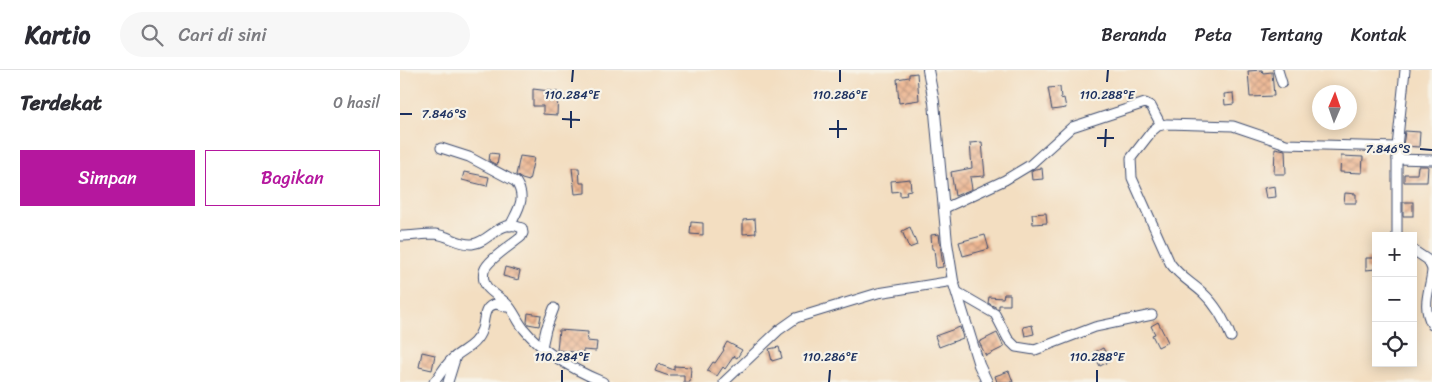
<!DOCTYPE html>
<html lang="id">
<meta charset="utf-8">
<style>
body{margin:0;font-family:Sriracha,sans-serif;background:#f7f7f7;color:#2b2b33}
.controls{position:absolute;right:15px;bottom:15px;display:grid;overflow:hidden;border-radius:0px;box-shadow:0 2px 12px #0003}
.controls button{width:45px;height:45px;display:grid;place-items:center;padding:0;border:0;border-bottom:1px solid #e1e1e2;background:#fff;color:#2b2b33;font:25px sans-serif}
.compass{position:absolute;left:912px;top:15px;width:45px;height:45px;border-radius:50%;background:#fff;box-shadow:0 2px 12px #0003;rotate:2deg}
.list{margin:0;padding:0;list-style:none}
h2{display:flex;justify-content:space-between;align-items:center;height:65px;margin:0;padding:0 20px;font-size:21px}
h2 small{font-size:16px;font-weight:400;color:#7c7c81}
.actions{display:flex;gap:10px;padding:15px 20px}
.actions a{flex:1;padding:11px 0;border:1px solid #b5179e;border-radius:0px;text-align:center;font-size:18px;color:#b5179e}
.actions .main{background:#b5179e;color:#fff}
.icon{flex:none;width:28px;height:28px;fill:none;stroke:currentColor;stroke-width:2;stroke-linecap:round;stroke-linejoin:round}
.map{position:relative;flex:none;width:1032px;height:312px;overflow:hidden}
header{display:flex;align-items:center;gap:30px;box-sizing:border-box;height:70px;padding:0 25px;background:#fff;border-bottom:1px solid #e1e1e2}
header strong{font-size:24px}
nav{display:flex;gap:28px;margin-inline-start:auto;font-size:18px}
.search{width:350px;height:45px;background:#f7f7f7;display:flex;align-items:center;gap:12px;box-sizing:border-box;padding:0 18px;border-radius:28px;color:#7c7c81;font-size:19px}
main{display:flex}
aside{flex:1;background:#fff}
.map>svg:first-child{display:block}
.building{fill:url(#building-cross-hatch)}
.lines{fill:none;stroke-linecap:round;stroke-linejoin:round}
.minor-casing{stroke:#3b496d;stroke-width:11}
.tertiary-casing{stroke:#3b496d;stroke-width:12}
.minor{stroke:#fff;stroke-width:9}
.tertiary{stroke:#fff;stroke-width:10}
.ticks{fill:none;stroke:#1b2f5e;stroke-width:2}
.ticks-label{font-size:12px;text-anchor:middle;fill:#1b2f5e;stroke:#f7f3e8;stroke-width:4.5;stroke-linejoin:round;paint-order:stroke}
</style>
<header>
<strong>Kartio</strong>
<div class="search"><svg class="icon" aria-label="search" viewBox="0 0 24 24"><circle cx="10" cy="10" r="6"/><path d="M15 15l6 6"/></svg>Cari di sini</div>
<nav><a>Beranda</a><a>Peta</a><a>Tentang</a><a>Kontak</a></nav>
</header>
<main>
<aside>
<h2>Terdekat<small>0 hasil</small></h2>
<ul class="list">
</ul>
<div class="actions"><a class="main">Simpan</a><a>Bagikan</a></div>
</aside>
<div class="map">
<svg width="1032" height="312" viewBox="0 0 1032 312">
<defs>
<pattern id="building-cross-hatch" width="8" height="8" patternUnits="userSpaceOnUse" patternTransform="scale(1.25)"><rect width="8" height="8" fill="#edb691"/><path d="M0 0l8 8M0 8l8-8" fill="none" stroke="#bf947a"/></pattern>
</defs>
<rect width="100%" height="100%" fill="#f7f3e8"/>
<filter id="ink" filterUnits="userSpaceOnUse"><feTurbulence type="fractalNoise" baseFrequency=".02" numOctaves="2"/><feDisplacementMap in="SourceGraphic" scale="10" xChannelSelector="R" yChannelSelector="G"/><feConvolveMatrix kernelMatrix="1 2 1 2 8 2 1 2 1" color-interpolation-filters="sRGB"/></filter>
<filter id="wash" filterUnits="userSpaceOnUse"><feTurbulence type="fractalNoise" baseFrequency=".0096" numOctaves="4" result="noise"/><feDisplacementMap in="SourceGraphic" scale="20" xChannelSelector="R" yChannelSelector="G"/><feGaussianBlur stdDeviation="1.12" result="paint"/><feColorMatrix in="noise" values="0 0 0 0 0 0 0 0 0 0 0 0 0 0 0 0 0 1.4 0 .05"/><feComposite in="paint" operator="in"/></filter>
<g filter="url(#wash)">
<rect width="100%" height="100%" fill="#f3dec1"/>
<g id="blocks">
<g class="building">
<path d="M 862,0 L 863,3 L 872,2 L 874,26 L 850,27 L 848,1 Z"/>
<path d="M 517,3 L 519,30 L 499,33 L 497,9 L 509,7 L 509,4 Z"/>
<path d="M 660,17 L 661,29 L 664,28 L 666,38 L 652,40 L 648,18 Z"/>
<path d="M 133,19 L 158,22 L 157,45 L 143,44 L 143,36 L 133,36 Z"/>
<path d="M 833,23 L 834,34 L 825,35 L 824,24 Z"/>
<path d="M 1005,61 L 1020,62 L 1019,77 L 1003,76 Z"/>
<path d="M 582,72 L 585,106 L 570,107 L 572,119 L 555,126 L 551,102 L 572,98 L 570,73 Z"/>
<path d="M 875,78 L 885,80 L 886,104 L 874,104 Z"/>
<path d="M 90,83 L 99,84 L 97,95 L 89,91 Z"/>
<path d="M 120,86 L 134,88 L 129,111 L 122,109 L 116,105 Z"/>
<path d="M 941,86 L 963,87 L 962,103 L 940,102 Z"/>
<path d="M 1018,96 L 1028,96 L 1027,112 L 1004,112 L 1004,104 L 1017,104 Z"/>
<path d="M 172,98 L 179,98 L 180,113 L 185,113 L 185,123 L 175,124 Z"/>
<path d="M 642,98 L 643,109 L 632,110 L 631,101 L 635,99 Z"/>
<path d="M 64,102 L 89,107 L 87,116 L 62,110 Z"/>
<path d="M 510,109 L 511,120 L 506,121 L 507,125 L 500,126 L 500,121 L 492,122 L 491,111 Z"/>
<path d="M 875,116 L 876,127 L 866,128 L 864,118 Z"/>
<path d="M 945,123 L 956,124 L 956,133 L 944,133 Z"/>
<rect x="1003" y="132" width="10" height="14"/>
<path d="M 646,143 L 647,153 L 633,154 L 632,144 Z"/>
<path d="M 355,149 L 356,163 L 343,164 L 343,150 Z"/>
<path d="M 291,152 L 303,153 L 303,165 L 290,164 Z"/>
<path d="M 510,157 L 517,175 L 509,178 L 502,161 Z"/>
<path d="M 539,164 L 543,197 L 536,198 L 534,179 L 532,179 L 531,165 Z"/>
<path d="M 585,165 L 589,179 L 563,186 L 559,172 Z"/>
<path d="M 966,188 L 976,188 L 976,199 L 966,200 Z"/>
<path d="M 105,197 L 120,201 L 118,210 L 103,206 Z"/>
<path d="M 604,224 L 610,224 L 610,235 L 599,235 L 599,239 L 588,233 L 589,227 L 603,228 Z"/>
<path d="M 128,243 L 141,245 L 139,256 L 128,254 L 127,252 Z"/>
<path d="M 758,252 L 768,272 L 758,277 L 752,265 L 755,264 L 751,256 Z"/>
<path d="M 632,255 L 634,264 L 625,266 L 623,257 Z"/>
<path d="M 560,257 L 563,268 L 539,277 L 535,266 Z"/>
<path d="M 159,260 L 188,262 L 187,271 L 197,272 L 196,281 L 183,280 L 183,283 L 157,280 Z"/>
<path d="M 597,263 L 604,277 L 586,286 L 579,272 Z"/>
<path d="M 327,272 L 342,280 L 337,288 L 334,286 L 325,299 L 323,297 L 317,306 L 307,301 L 313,292 L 315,293 L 324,280 L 323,279 Z"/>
<path d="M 379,277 L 382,288 L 372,291 L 369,279 Z"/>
<path d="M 703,278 L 710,291 L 700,296 L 693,283 Z"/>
<path d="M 22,282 L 35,285 L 32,300 L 19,297 Z"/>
<path d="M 258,294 L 274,300 L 274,296 L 291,297 L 290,312 L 284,312 L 284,305 L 270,305 L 269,306 L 255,301 Z"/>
<path d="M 609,301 L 613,312 L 597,312 L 595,306 Z"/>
</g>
</g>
</g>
<g filter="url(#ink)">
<use href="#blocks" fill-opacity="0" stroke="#3b496d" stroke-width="1"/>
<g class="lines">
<g class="minor-casing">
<g id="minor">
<path d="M 878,0 L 882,13"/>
<path d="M 41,78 L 69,87 L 116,112 C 127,129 118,139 110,156"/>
<path d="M 997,89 L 1032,90"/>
<path d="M 545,138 L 605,110 L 630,95 L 672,57 L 745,33 L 751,36 L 761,55"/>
<path d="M 0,166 C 12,166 23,164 35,164 C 48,165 59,175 72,174 C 91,172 98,148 122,158 L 123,163 L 121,167 C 112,175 87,190 84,201 C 80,219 96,223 106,233 C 114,240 117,251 124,259 C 144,284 174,300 203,312"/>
<path d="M 997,166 L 997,77 L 1005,0"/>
<path d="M 1013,180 L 1028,190 L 1032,199"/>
<path d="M 1032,201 C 1030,221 1021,235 1032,255"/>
<path d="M 557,222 L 595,244 L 608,269 L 616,277 L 635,280 L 695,257 L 752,245"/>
<path d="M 831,267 C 825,251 815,234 803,223 C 791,212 780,207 770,193 L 732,108 L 731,88 L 752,61 L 758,56 L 767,54 L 833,56 L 886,74 L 997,77"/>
<path d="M 142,277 L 146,259 L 154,238"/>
<path d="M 34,312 C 40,305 45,296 51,290 C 62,279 76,277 82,259 C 85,249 83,236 96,234 L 106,237"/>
<path d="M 48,312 L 56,286"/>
<path d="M 324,312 L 379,260 L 396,248 L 478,223 L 553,211"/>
</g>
</g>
<g class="tertiary-casing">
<path id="tertiary" d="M 528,0 L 534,32 L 547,173 L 553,211 L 579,295 L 587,312"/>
</g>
<use href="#minor" class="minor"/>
<use href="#tertiary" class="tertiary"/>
</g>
</g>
<path class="ticks" d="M 172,12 L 173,0M 440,12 L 440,0M 707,12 L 708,0M 0,44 L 12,44M 162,49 L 180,50M 171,58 L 171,41M 429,59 L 447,59M 438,68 L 438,50M 697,68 L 714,68M 705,77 L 706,59M 1020,79 L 1032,80M 162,312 L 162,300M 429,312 L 430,300M 697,312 L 697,300"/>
<g class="ticks-label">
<text x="172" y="29">110.284°E</text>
<text x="440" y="29">110.286°E</text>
<text x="707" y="29">110.288°E</text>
<text x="44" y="48">7.846°S</text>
<text x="988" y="83">7.846°S</text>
<text x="162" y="291">110.284°E</text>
<text x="430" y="291">110.286°E</text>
<text x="697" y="291">110.288°E</text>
</g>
</svg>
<div class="controls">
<button>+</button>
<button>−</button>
<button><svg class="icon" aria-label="locate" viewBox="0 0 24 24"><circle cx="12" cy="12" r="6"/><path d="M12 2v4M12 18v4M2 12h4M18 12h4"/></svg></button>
</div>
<svg class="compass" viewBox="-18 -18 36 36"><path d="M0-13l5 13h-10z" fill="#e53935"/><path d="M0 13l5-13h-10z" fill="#7c7c81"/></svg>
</div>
</main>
